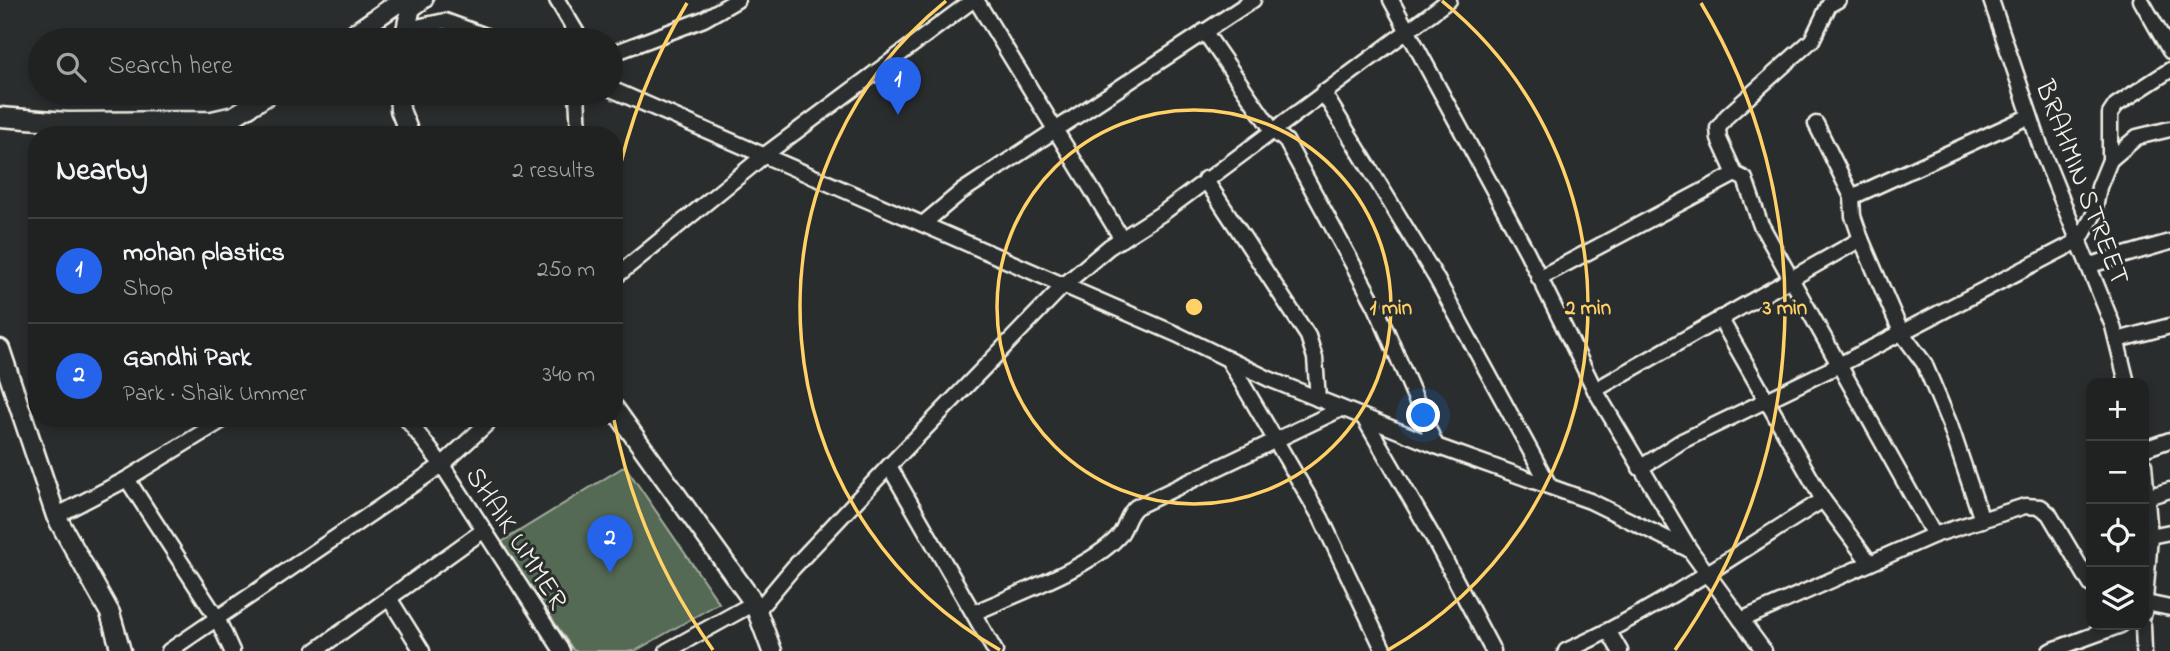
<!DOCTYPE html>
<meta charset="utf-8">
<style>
body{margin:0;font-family:"Indie Flower",sans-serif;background:#282a2a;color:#f1f3f6}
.controls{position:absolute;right:21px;bottom:21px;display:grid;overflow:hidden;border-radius:14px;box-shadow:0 4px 10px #0003}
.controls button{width:63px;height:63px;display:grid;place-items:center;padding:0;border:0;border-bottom:2px solid #3d3f40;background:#202222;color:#f1f3f6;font:35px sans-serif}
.you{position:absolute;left:1424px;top:416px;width:24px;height:24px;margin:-18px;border:5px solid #fff;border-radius:50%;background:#1a73e8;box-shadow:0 0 0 10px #1a73e833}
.badge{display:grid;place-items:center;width:46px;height:46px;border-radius:50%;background:#2563eb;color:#fff;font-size:23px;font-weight:700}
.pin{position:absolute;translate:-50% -58px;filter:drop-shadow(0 2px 4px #0008)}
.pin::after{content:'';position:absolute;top:37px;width:24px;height:21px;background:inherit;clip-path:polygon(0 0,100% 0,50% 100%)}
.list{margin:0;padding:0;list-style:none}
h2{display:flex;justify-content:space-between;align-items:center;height:91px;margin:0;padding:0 28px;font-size:30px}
h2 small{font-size:23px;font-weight:400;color:#a2a4a5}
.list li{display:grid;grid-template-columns:46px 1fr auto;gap:21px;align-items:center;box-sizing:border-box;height:105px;padding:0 28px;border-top:2px solid #3d3f40}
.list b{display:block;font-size:26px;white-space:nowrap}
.list p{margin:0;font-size:23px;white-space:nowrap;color:#a2a4a5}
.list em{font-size:23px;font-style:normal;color:#a2a4a5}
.icon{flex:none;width:38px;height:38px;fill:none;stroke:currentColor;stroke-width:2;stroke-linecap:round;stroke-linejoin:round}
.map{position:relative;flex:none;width:2170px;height:651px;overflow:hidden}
.search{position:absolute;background:#202222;box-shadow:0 4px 10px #0003;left:28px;top:28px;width:595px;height:77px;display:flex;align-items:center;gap:18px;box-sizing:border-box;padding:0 24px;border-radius:38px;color:#a2a4a5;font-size:26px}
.panel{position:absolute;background:#202222;box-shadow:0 4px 10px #0003;left:28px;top:126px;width:595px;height:301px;border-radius:28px}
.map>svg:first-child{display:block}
.green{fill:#546a55;stroke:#a4ae9e;stroke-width:2}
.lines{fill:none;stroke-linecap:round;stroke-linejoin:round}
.minor-casing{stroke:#f4f1e8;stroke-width:19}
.tertiary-casing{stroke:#f4f1e8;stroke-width:23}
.minor{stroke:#2a2d2e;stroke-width:14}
.tertiary{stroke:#2a2d2e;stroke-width:18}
.ring{fill:none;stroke:#ffd166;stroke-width:3.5}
.labels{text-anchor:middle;stroke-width:6;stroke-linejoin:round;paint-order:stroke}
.street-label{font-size:28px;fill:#f4f1e8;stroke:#2a2d2e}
.centre{fill:#ffd166;stroke:#2a2d2e;stroke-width:3.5}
.ring-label{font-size:21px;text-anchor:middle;font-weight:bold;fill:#ffd166;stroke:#2a2d2e;stroke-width:6;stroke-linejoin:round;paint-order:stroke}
</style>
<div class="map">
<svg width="2170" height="651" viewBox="0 0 2170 651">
<rect width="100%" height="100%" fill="#2a2d2e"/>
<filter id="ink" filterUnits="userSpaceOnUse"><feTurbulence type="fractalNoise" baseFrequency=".0143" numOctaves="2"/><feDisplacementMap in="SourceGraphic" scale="14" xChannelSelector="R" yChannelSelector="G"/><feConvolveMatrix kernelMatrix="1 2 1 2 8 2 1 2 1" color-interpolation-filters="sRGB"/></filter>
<g filter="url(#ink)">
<path class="green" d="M 625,466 L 719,603 L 635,651 L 574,651 L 500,543 Z"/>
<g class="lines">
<g class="minor-casing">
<g id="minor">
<path d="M 557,0 L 581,40"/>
<path d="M 976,0 L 1122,239"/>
<path d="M 1391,0 L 1527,252 L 1595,390 L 1690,550 L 1764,651"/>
<path d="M 1838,0 L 1829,5 L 1812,40 L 1727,116 L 1718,128 L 1719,139 L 1735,174 L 1745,179 L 1760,223 L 1934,535"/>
<path d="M 1991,0 L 2042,151 L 2113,326 L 2127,383"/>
<path d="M 2141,0 L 2170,51"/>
<path d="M 410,11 L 425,0"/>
<path d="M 407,29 L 445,21 L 497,40"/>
<path d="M 1204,31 L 1273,131 L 1286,141 L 1376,307 L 1436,446"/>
<path d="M 611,54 L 704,19 L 737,0"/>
<path d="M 611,89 L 1176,334 L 1269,379 L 1436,446 L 1590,501 L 1690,550"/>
<path d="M 1323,92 L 1435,276 L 1549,485"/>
<path d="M 577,93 L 579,135"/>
<path d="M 1816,124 L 1852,197 L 1853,216 L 1861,239 L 1901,332 L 1924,363 L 1950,425 L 1982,520"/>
<path d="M 2110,160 L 2137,137 L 2170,129"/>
<path d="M 1205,179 L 1308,336 L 1315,358 L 1318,399"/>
<path d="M 1852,197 L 2030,116"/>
<path d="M 924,223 L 961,192 L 1253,0"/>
<path d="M 2090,265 L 2170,242"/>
<path d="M 614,278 L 766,154 L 973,0"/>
<path d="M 1539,278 L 1735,174"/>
<path d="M 1720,318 L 1823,500 L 1870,563"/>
<path d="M 2117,340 L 2170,326"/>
<path d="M 1228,359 L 1321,518 L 1384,651"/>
<path d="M 1595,390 L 1861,239"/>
<path d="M 406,418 L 442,465 L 562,651"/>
<path d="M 1364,418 L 1434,539 L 1493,651"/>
<path d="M 2144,449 L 2170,440"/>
<path d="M 2144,465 L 2150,536 L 2144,613"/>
<path d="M 1640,468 L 1682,441 L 1839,365 L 2080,240 L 2094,214 L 2099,187 L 2110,160 L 2110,114 L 2116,105 L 2170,70"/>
<path d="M 127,479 L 217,618 L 232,651"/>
<path d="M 2147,497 L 2170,490"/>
<path d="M 56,516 L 127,479 L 226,418"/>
<path d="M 2150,536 L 2170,532"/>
<path d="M 389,598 L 422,651"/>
<path d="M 2146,603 L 2170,608"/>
<path d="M 757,611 L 793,568 L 889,466"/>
<path d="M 974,613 C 1013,595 1088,569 1117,538 C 1127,528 1125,517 1136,507 L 1341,409"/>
<path d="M 1741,620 L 1934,535 L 2025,506 L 2041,507 L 2049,514 L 2091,585"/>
<path d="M 2143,625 L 2144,651"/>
<path d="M 1609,632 L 1620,651"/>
<path d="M 169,651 L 442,465 L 493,418"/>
<path d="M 315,651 L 484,530"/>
<path d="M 667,651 L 754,603"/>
<path d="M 995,651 L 889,466 L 1064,285 L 1109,247 L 1164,212 L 1449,0"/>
<path d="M 1566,651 C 1658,610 1738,552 1823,500"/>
<path d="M 2050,651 L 2121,625"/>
</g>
</g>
<g class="tertiary-casing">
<g id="tertiary">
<path d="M 345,40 L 402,0"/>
<path d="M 404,40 L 410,11 L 407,0"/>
<path d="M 399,93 L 400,110 L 410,135"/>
<path d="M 0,117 L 67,122 L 212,121 L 234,116 L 271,93"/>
<path d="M 0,349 L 56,516 L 110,613 L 121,651"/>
<path d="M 614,408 L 754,603 L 772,651"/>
</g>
</g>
<use href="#minor" class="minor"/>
<use href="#tertiary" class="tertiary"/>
</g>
</g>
<g class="ring">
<circle cx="1194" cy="307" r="197"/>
<path d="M1000 650A394 394 0 0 1 946 1M1442 1A394 394 0 0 1 1388 650"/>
<path d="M713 650A591 591 0 0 1 614 420M615 189A591 591 0 0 1 687 3M1701 3A591 591 0 0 1 1675 650"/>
</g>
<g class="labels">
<g class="street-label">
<text transform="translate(2084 182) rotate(69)" y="10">BRAHMIN STREET</text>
<text transform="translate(518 537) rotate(57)" y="10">SHAIK UMMER</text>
</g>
</g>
<circle cx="1194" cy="307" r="10" class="centre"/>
<g class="ring-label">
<text x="1391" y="314">1 min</text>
<text x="1588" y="314">2 min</text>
<text x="1785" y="314">3 min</text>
</g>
</svg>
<div class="controls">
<button>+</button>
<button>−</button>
<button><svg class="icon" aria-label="locate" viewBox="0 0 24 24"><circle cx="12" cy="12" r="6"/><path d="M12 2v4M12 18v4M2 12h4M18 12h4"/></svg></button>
<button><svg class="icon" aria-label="layers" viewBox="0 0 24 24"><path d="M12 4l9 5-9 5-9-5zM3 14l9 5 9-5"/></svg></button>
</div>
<div class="you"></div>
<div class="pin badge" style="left:898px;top:115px">1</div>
<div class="pin badge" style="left:610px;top:573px">2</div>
<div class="search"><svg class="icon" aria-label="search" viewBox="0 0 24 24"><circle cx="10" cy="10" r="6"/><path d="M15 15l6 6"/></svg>Search here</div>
<section class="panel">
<h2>Nearby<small>2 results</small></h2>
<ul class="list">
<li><span class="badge">1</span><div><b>mohan plastics</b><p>Shop</p></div><em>250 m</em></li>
<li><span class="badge">2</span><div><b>Gandhi Park</b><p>Park · Shaik Ummer</p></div><em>340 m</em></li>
</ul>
</section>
</div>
